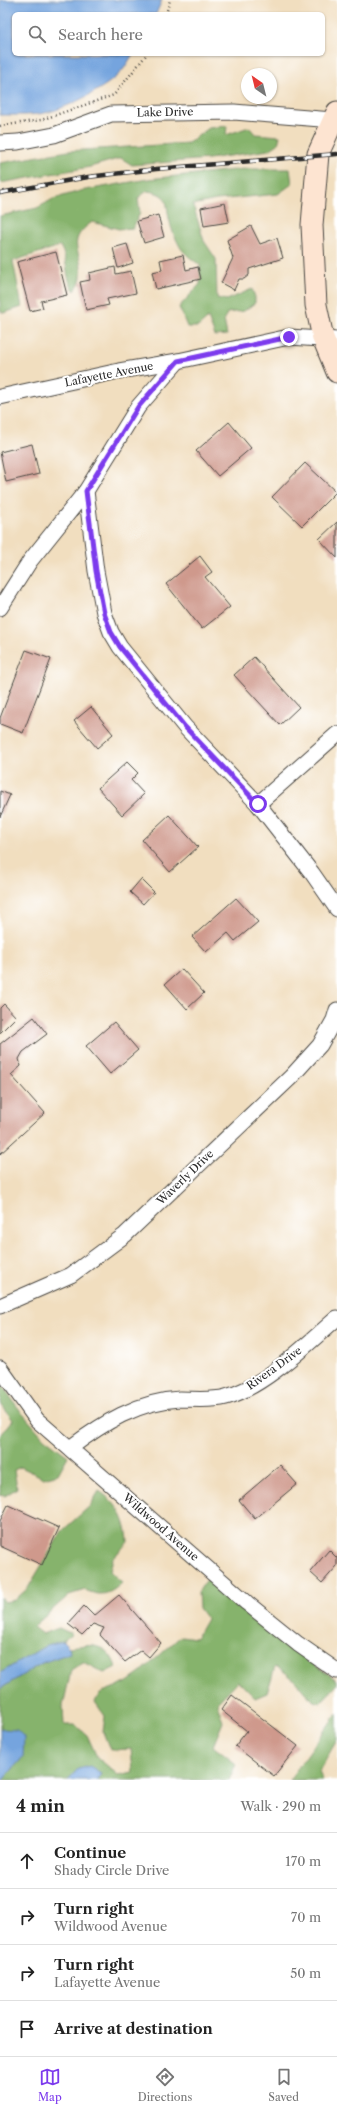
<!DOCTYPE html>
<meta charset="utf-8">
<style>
body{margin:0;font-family:"Libre Caslon Text",serif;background:#f6f6f6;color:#222}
.compass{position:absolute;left:241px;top:68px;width:36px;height:36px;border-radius:50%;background:#fff;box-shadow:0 1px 3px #0004;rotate:325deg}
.stop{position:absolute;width:12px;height:12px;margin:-9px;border:3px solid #7c3aed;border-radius:50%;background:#fff}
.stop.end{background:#7c3aed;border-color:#fff;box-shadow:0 1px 4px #0008}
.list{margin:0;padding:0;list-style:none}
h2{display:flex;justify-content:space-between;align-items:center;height:52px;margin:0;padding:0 16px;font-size:17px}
h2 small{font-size:13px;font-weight:400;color:#767676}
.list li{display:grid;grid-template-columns:26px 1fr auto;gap:12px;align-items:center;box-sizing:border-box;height:56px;padding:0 16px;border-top:1px solid #e0e0e0}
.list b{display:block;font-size:15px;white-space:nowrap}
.list p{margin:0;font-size:13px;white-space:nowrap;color:#767676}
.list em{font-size:13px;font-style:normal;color:#767676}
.icon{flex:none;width:22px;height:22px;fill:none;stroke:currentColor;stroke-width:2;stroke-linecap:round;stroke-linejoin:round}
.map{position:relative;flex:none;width:337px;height:1780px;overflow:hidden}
.search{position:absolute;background:#fff;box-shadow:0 1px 3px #0004;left:12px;right:12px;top:12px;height:44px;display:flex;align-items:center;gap:10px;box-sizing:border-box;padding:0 14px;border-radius:6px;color:#767676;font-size:15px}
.sheet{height:276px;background:#fff}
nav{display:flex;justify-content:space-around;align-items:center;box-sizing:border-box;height:56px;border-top:1px solid #e0e0e0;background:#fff;font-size:11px;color:#767676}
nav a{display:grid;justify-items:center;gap:2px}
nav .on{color:#7c3aed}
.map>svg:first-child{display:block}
.forest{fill:#86b36c;stroke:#586f4c}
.water{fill:#74a4de;stroke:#506884}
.building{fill:#cf998c}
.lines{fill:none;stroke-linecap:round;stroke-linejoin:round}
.street-casing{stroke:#494641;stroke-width:17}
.secondary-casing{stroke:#494641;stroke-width:23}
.path{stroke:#494641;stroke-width:2.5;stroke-dasharray:1 3;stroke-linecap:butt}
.street{stroke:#fff;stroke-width:15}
.secondary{stroke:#fde4d1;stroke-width:21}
.rail-casing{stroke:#2b2b2b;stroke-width:4.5}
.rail{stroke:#fff;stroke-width:3;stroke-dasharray:9;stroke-linecap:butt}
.route{stroke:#7c3aed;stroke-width:5}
.labels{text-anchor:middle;stroke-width:4;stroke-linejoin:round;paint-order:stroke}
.street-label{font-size:11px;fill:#2b2b2b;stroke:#fff}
</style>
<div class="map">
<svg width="337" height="1780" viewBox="0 0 337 1780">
<rect width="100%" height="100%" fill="#fff"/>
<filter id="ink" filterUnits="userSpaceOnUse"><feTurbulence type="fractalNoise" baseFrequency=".025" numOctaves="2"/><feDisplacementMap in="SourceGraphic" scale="8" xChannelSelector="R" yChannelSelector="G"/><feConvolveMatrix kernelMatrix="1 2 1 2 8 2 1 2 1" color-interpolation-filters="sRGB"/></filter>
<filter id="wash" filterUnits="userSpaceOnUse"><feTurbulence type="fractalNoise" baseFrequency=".012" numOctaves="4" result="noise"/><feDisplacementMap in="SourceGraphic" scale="16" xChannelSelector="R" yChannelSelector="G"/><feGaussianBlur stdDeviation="0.9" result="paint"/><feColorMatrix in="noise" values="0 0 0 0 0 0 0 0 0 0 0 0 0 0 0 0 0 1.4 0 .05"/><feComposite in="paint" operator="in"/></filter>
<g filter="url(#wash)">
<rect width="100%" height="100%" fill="#f1debf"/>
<g class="forest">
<path d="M 227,126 L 226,135 L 249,127 L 255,134 L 280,136 L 278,144 L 269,150 L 209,159 L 132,165 L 121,158 L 90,167 L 0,183 L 0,163 L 68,151 L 188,143 L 209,128 Z"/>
<path d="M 244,169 L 290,169 L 292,184 L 278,194 L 216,200 L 193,205 L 204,241 L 216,259 L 217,298 L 227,300 L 252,289 L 255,297 L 255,303 L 244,311 L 227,313 L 224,320 L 227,335 L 215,336 L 208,318 L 198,327 L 187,327 L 179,307 L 200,284 L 200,265 C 193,260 183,253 179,245 C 176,239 171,229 170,222 C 165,204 171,194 147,191 L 138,198 L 140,213 L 133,228 L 119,229 L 92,222 C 64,242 83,250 81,276 C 81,281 77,287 75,291 C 64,280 69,260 60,246 L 13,261 L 22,307 L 4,313 L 0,311 L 0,216 L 37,208 L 53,199 L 80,191 L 148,179 Z"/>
<path d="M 0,1383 L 22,1413 L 44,1438 L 68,1456 L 58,1474 L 44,1478 L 21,1467 L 14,1470 L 17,1488 L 5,1496 L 0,1495 L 0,1436 L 13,1420 L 0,1403 Z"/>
<path d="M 99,1491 C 118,1503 127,1520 128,1542 L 113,1558 L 110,1571 L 122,1583 C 109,1595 101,1597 85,1590 L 69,1595 L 33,1627 L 42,1634 L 59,1628 L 72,1634 L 63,1641 L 47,1645 L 0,1673 L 0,1597 L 4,1602 L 15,1600 L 28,1588 L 62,1531 L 90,1506 Z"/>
<path d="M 208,1578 L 292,1649 L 337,1680 L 337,1685 L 320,1703 C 304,1699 298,1676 275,1667 L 267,1693 L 255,1698 L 238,1681 L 217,1703 L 223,1722 L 213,1746 L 236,1764 L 229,1780 L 98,1780 L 101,1773 L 78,1769 L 68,1780 L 3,1780 L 23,1757 L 2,1729 L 0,1730 L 0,1689 L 42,1663 L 69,1653 L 69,1647 C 91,1644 108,1643 116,1667 L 104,1673 L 83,1662 L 71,1670 L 63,1706 L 64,1725 L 75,1725 L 87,1735 L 97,1757 L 118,1775 L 133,1772 L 131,1749 L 110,1750 L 103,1732 L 105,1716 L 95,1702 L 100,1693 L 126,1683 L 140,1673 L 181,1636 L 196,1638 L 207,1619 L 199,1608 L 198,1592 Z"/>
<path d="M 337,1713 L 337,1740 L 319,1771 L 323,1780 L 289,1780 Z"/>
</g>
<g class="water">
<path d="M 0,0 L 162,0 L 156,14 L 14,14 L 14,54 L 133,54 C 129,60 126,67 121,72 C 108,87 69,107 49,112 C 34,116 15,115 0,115 Z"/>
<path d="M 63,1641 L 69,1647 L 70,1653 L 42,1663 L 0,1689 L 0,1673 L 47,1645 Z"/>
<path d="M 2,1729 L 17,1730 L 24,1737 L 23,1757 L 3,1780 L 0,1780 L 0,1730 Z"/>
<path d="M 90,1766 L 101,1773 L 98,1780 L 68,1780 L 78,1769 Z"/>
</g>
<g id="blocks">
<g class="building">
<path d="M 225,203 L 229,222 L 204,226 L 201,208 Z"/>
<path d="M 158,215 L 164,237 L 144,243 L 137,221 Z"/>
<path d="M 251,226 L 260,244 L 277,238 L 283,258 L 249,269 L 249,275 L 244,279 L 239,279 L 234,290 L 221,283 L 233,258 L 227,240 Z"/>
<path d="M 127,244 L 133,263 L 118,268 L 113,248 Z"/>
<path d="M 56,252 L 67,295 L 41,301 L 43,308 L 30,311 L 17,262 Z"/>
<path d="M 183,255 L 186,270 L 198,267 L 201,279 L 156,289 L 152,272 L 162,270 L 160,260 Z"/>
<path d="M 115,267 L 116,274 L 131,271 L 136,293 L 107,299 L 109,305 L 86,310 L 80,282 L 90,280 L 89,273 Z"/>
<path d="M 229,422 L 251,448 L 218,476 L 196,451 Z"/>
<path d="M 32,444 L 39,474 L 6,482 L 0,452 Z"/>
<path d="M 305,463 L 336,492 L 302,526 L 272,497 Z"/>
<path d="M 337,522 L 337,558 L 319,539 Z"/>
<path d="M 200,556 L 212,572 L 205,577 L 230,607 L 202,629 L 166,584 Z"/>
<path d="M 26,650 L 51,659 L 23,733 L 0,724 L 0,718 Z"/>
<path d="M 254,657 L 299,707 L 280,725 L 234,675 Z"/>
<path d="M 91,707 L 113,734 L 97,748 L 74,721 Z"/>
<path d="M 127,762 L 138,773 L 131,780 L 144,794 L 122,815 L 98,788 Z"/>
<path d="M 0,791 L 10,795 L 0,817 Z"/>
<path d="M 169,815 L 198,847 L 170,872 L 142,840 Z"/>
<path d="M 141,879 L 154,892 L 143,904 L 130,892 Z"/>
<path d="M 236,898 L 258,922 L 235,941 L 228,933 L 206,952 L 192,937 Z"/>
<path d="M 182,969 L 204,993 L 187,1009 L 165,984 Z"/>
<path d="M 4,1004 L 16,1017 L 0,1033 L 0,1008 Z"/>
<path d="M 34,1017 L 47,1034 L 23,1052 L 19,1059 L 21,1066 L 11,1075 L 45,1113 L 0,1154 L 0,1044 Z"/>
<path d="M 114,1022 L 138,1050 L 110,1074 L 86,1046 Z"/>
<path d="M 280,1465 L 297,1484 L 255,1519 L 239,1500 Z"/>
<path d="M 8,1505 L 59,1528 L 42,1565 L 0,1546 L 0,1521 Z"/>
<path d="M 329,1550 L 337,1558 L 337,1566 L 322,1583 L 310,1572 Z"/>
<path d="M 119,1595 L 161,1643 L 149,1657 L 141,1650 L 125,1662 L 100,1635 L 104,1628 L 93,1624 L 82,1635 L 68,1624 L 84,1606 L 94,1616 Z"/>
<path d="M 232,1695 L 298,1746 L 274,1776 L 235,1746 L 247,1731 L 221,1710 Z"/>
</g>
</g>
</g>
<g filter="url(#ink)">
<use href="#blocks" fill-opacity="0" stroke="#494641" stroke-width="1"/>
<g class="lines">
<g class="street-casing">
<g id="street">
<path d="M 0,143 L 18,142 L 54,135 L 111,114 L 234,112 L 333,120"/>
<path d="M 0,397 L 119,371 L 178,361 L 289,337 L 337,340"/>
<path d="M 86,491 L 96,571 L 104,613 L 111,632 L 120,647 L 185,727 L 258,804 L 312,873 L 337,909"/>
<path d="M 0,608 L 30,561 L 86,491 L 138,407 L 178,361"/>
<path d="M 258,804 L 337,734"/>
<path d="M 0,1306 L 71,1275 L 125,1235 L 291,1077 L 320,1045 L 334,1020 L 337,1010"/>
<path d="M 0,1368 L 37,1420 L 247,1603 L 298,1644 L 337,1671"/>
<path d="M 70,1448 C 103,1423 138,1401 180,1399 C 195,1399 211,1401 226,1397 C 264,1387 307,1344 337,1318"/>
</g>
</g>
<g class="secondary-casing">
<path id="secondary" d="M 337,112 L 318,154 L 312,225 L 316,305 L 323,338 L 337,372"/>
</g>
<g class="path">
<path d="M 166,14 L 170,0"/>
<path d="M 0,126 L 41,120 L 114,95 L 147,54"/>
</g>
<use href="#street" class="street"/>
<use href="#secondary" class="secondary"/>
<g class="rail-casing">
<path id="rail" d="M 0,193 L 88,177 L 156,169 L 337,154"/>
</g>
<use href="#rail" class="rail"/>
</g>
</g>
<g class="lines" filter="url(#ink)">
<path class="route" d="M 258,804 L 185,727 L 120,647 L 111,632 L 104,613 L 96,571 L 86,491 L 138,407 L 178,361 L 289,337"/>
</g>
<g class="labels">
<g class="street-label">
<text transform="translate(165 112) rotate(-1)" y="4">Lake Drive</text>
<text transform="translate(109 374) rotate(-11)" y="4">Lafayette Avenue</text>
<text transform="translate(185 1177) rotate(-44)" y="4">Waverly Drive</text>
<text transform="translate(274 1368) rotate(-36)" y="4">Rivera Drive</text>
<text transform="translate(161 1527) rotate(41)" y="4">Wildwood Avenue</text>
</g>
</g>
</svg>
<svg class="compass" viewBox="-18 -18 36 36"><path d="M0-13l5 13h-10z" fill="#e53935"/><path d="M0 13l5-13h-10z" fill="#767676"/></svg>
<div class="stop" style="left:258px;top:804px"></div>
<div class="stop end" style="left:289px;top:337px"></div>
<div class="search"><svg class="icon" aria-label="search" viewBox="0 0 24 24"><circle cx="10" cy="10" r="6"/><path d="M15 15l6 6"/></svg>Search here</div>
</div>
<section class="sheet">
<h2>4 min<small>Walk · 290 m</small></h2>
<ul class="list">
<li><svg class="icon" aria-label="ahead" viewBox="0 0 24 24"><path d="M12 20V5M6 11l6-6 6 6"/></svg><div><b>Continue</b><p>Shady Circle Drive</p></div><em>170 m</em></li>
<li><svg class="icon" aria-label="right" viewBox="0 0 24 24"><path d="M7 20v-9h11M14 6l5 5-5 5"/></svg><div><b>Turn right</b><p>Wildwood Avenue</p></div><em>70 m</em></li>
<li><svg class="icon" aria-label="right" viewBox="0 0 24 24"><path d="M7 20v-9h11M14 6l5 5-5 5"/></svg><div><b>Turn right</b><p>Lafayette Avenue</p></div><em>50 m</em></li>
<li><svg class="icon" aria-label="arrive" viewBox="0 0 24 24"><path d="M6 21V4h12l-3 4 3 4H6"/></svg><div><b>Arrive at destination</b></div></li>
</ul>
</section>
<nav>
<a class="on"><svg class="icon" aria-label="map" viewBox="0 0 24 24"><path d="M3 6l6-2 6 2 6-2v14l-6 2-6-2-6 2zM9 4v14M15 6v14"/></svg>Map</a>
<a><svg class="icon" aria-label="directions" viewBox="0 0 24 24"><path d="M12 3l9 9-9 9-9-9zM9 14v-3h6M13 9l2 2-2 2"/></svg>Directions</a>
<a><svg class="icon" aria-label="saved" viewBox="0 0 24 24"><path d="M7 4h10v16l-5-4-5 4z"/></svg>Saved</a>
</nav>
